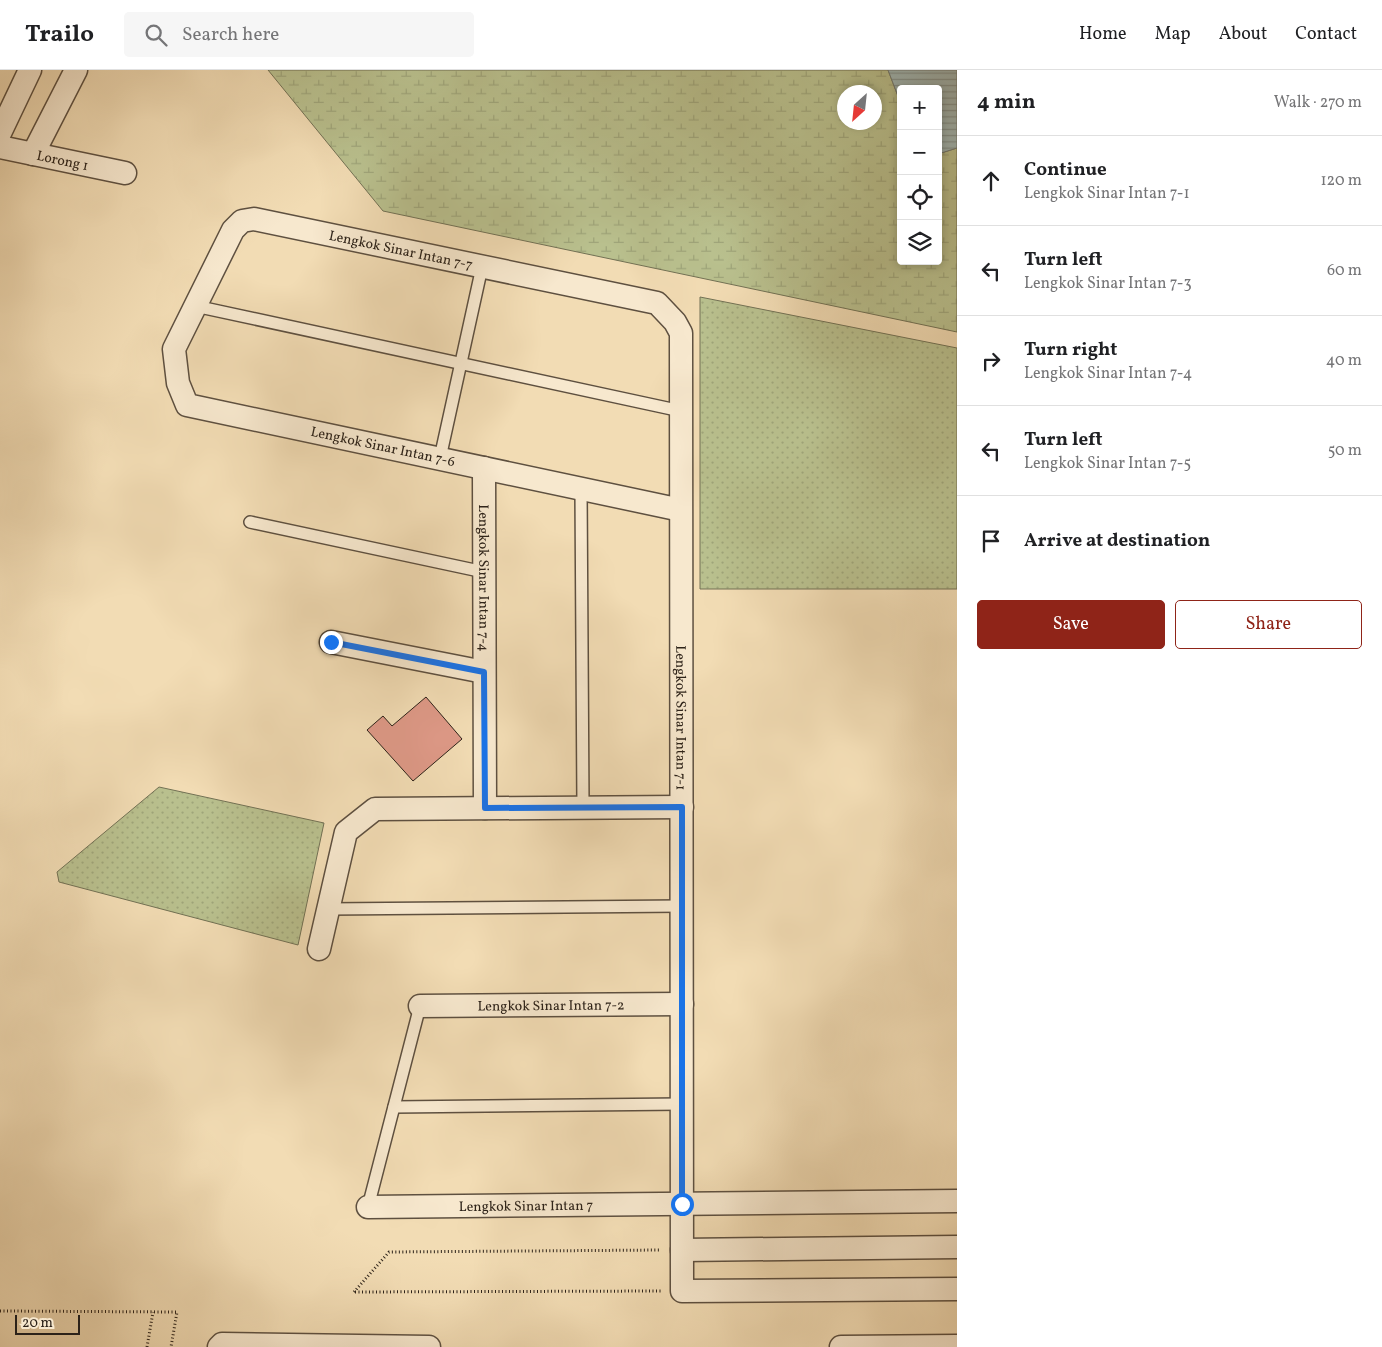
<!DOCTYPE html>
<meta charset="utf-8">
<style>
body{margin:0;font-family:Vollkorn,serif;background:#f6f6f6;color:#202124}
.controls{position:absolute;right:15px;top:15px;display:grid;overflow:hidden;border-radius:5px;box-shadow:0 2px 8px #0003}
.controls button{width:45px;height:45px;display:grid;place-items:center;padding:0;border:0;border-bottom:1px solid #e0e0e0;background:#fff;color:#202124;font:25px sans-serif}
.compass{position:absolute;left:837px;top:15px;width:45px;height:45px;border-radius:50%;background:#fff;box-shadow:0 2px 8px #0003;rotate:207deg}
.scale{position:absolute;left:15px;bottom:12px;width:65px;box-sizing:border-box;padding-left:5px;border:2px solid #2c2219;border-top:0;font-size:14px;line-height:18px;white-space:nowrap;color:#2c2219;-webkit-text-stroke:4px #f7e8ce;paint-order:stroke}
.stop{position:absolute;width:15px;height:15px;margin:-11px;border:4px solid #1a73e8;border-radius:50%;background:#fff}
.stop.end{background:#1a73e8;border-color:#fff;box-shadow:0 1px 5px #0008}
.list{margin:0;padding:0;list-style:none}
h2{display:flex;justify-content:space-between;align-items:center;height:65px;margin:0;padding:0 20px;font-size:21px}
h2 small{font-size:16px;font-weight:400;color:#757577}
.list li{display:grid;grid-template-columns:32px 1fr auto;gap:15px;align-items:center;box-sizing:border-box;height:90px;padding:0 20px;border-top:1px solid #e0e0e0}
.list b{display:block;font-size:19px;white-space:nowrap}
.list p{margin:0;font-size:16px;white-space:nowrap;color:#757577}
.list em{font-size:16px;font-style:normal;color:#757577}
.actions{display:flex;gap:10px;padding:15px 20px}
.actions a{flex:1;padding:11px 0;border:1px solid #8f2418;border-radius:5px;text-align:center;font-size:18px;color:#8f2418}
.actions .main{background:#8f2418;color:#fff}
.icon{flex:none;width:28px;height:28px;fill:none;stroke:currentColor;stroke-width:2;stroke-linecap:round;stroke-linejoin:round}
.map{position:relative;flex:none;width:957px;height:1277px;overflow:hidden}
header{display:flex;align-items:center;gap:30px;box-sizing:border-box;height:70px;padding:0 25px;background:#fff;border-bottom:1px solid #e0e0e0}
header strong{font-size:24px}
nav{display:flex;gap:28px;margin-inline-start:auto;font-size:18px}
.search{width:350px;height:45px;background:#f6f6f6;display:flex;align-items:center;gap:12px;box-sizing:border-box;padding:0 18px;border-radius:5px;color:#757577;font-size:19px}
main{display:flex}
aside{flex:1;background:#fff}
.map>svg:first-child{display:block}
.wetland{fill:url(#wetland-marsh);stroke:#727154;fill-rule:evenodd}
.park{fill:url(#park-dots);stroke:#727154}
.water{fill:url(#water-rules);stroke:#727d78}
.building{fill:#de9987;stroke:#2c2219}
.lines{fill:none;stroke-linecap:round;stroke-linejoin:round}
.service-casing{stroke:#5e5040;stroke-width:14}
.minor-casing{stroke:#5e5040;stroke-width:25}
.path{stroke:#2c2219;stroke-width:3;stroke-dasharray:1 2.5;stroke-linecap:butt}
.service{stroke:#f7e8ce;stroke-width:11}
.minor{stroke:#f7e8ce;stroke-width:22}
.route{stroke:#1a73e8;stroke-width:6}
.labels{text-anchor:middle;stroke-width:5;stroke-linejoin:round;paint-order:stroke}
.street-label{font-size:14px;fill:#2c2219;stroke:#f7e8ce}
</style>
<header>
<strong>Trailo</strong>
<div class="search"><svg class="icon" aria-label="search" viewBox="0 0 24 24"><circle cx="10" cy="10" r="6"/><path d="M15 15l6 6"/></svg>Search here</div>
<nav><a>Home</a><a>Map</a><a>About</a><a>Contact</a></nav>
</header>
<main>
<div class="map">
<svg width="957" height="1277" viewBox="0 0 957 1277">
<defs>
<pattern id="wetland-marsh" width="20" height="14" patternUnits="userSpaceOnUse" patternTransform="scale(1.25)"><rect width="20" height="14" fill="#b9c08e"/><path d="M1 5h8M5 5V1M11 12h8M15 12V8" fill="none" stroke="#9fa57a"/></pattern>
<pattern id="park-dots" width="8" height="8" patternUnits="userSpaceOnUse" patternTransform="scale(1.25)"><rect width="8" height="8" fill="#b9c08e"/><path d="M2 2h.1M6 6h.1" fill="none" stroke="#9fa57a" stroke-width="1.8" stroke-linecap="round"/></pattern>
<pattern id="water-rules" width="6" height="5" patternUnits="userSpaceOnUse" patternTransform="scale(1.25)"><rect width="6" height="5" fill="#a0b9b8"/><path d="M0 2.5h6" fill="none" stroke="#839695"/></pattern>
</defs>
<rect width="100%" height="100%" fill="#f2dcb4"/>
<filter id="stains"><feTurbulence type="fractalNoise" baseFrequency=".004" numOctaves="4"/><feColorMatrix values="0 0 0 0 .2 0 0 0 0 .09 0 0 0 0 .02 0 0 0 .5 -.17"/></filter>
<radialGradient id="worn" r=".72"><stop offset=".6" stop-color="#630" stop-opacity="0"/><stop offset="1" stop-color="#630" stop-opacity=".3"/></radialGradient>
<path class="wetland" d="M 268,0 L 888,0 L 901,34 L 901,191 L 938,191 L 938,84 L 957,78 L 957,262 L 383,141 ZM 844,22 L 874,22 L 874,52 L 844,52 Z"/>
<g class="park">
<path d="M 700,227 L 957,278 L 957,519 L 700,519 Z"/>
<path d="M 159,717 L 324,753 L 298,875 L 59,812 L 57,802 Z"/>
</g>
<path class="water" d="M 888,0 L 957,0 L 957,78 L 938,84 L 938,19 L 901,19 L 901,34 Z"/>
<path class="building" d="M 426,627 L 462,669 L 413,711 L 367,660 L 383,646 L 392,656 Z"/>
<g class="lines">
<g class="service-casing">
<g id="service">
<path d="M 195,236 L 681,341"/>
<path d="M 440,388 L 482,197"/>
<path d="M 581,419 L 583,737"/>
<path d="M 250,452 L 484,502"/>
<path d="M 328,839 L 682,836"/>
<path d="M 394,1037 L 682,1034"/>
<path d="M 368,1137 L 420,936"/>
</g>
</g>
<g class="minor-casing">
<g id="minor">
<path d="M 0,63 L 30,0"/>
<path id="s1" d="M 0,77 L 125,103"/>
<path d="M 33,84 L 76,0"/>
<path id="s2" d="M 484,398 L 485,738"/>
<path id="s3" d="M 681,440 L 187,335 L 178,313 L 174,279 L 233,160 L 242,151 L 254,149 L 657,233 L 675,252 L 681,263 L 682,1221 L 957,1219"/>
<path d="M 331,572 L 484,602"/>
<path d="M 319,879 L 346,762 L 375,739 L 682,737"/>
<path id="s4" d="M 420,936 L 682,934"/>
<path id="s5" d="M 368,1137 L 957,1131"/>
<path d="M 682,1180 L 957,1177"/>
<path d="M 219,1277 L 222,1274 L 429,1277"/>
<path d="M 841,1277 L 957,1276"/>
</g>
</g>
<g class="path">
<path d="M 354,1222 L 389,1182 L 661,1180"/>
<path d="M 355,1222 L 661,1221"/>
<path d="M 0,1241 L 177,1242 L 171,1277"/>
<path d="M 147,1277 L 153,1242"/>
</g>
<use href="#service" class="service"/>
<use href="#minor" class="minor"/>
</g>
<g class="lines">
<path class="route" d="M 331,572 L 484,602 L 485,738 L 682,737 L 682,1134"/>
</g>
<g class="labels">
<g class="street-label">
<text dy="5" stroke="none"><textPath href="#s1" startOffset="64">Lorong 1</textPath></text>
<text dy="5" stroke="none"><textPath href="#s3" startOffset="871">Lengkok Sinar Intan 7-7</textPath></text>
<text transform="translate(383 376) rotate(12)" y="5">Lengkok Sinar Intan 7-6</text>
<text dy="5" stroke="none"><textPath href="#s2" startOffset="110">Lengkok Sinar Intan 7-4</textPath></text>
<text dy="5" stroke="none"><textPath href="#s3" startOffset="1556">Lengkok Sinar Intan 7-1</textPath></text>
<text dy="5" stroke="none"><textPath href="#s4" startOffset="131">Lengkok Sinar Intan 7-2</textPath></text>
<text dy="5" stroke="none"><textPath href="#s5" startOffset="158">Lengkok Sinar Intan 7</textPath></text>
</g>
</g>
<rect width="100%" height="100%" filter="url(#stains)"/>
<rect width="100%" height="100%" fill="url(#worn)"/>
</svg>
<div class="controls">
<button>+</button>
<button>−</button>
<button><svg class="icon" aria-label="locate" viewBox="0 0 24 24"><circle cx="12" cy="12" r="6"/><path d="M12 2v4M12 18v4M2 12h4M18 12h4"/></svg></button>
<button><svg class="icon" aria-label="layers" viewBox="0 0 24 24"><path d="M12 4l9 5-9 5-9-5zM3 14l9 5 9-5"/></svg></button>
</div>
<svg class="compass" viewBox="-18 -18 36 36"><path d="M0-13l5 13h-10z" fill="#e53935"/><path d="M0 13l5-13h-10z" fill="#757577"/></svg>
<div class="scale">20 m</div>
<div class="stop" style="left:682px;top:1134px"></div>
<div class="stop end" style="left:331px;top:572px"></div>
</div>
<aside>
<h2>4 min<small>Walk · 270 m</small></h2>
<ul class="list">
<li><svg class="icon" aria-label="ahead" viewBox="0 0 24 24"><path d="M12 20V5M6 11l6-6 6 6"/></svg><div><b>Continue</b><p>Lengkok Sinar Intan 7-1</p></div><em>120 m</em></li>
<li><svg class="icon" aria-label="left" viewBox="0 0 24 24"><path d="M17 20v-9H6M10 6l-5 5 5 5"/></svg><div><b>Turn left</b><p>Lengkok Sinar Intan 7-3</p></div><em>60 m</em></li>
<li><svg class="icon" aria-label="right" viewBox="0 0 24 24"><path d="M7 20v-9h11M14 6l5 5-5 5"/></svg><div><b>Turn right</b><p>Lengkok Sinar Intan 7-4</p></div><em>40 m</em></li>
<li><svg class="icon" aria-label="left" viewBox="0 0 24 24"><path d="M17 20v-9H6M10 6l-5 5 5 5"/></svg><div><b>Turn left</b><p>Lengkok Sinar Intan 7-5</p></div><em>50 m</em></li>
<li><svg class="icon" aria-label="arrive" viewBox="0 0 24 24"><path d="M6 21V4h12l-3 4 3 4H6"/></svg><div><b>Arrive at destination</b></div></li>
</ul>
<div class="actions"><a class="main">Save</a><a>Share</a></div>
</aside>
</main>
